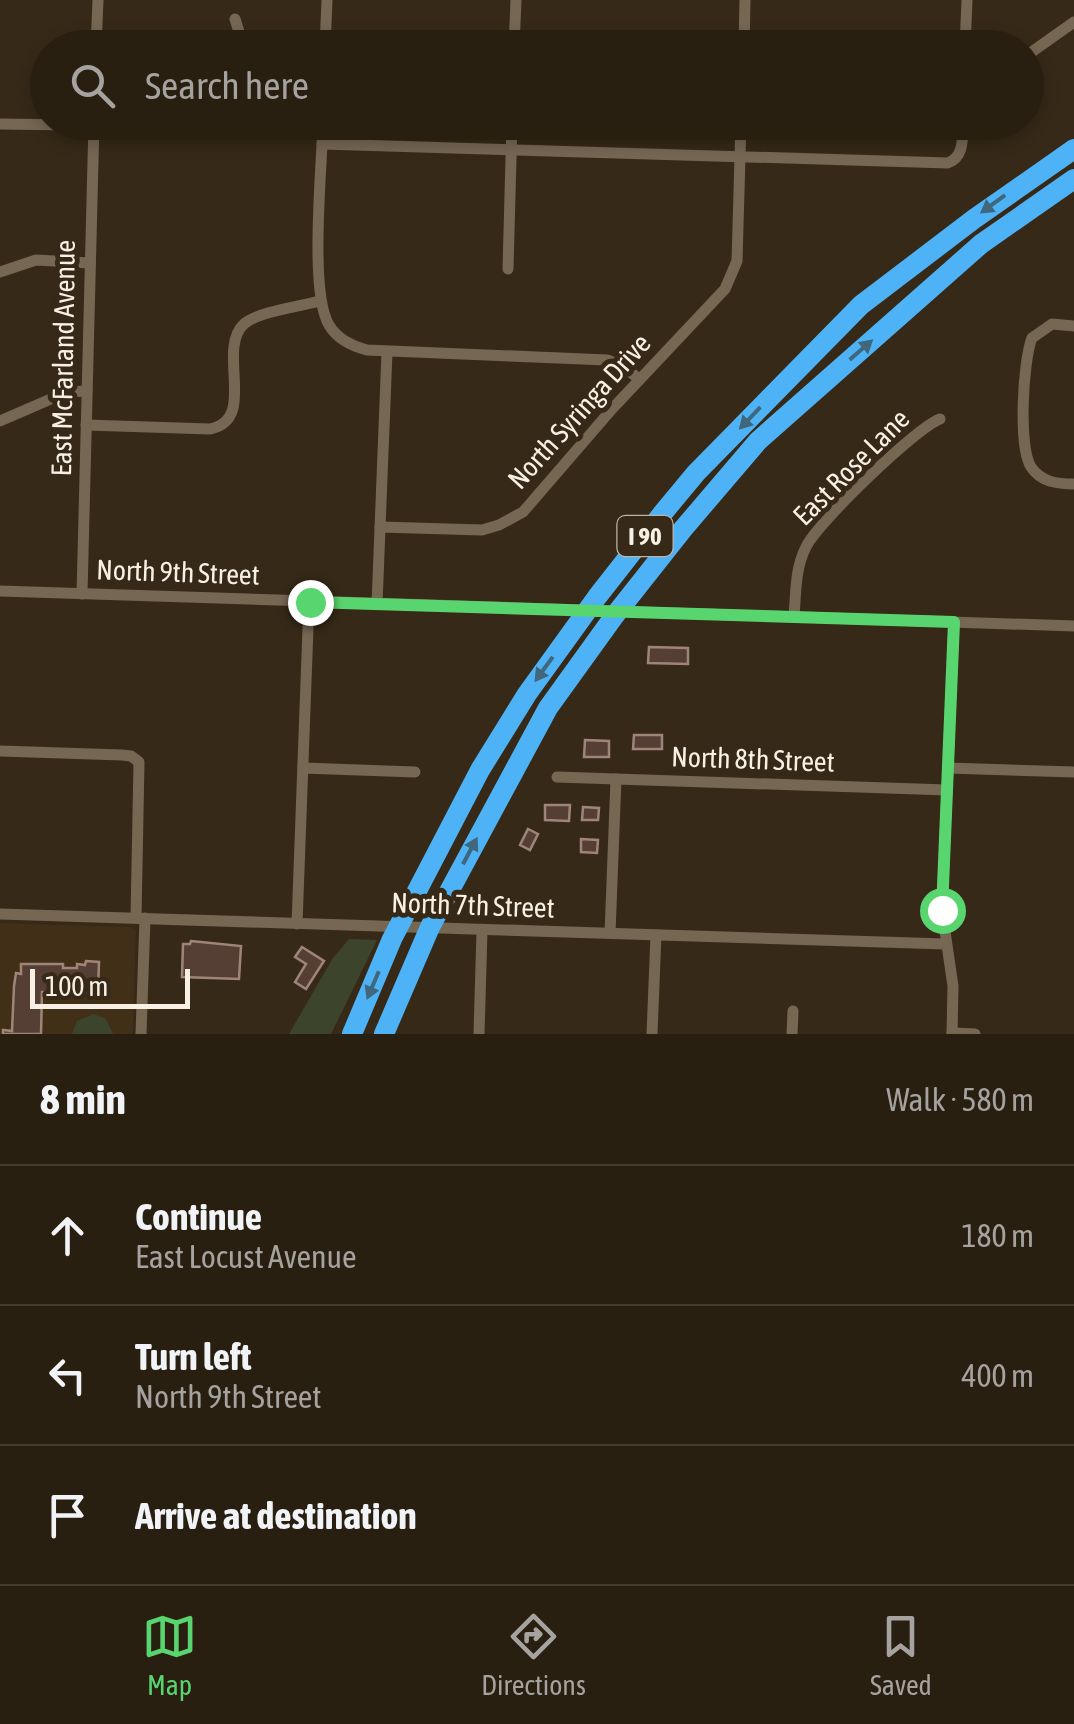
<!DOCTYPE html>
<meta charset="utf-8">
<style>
body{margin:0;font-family:"Asap Condensed",sans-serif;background:#342c1f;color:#f1f3f6}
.scale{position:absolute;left:30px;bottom:25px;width:160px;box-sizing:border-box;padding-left:10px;border:5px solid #f9f0e5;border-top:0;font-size:28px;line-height:35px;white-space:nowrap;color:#f9f0e5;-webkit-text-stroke:8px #362917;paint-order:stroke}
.stop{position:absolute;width:30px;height:30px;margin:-22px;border:8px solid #59d56f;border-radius:50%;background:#fff}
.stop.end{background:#59d56f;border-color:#fff;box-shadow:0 2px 10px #0008}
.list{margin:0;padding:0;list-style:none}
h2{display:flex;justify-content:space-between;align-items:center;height:130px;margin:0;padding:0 40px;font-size:42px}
h2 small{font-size:32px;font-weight:400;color:#a5a29f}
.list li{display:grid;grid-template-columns:65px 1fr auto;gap:30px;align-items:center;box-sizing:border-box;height:140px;padding:0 40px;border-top:2px solid #443d31}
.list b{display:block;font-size:38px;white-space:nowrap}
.list p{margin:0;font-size:32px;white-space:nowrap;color:#a5a29f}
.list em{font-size:32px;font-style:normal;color:#a5a29f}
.icon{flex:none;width:55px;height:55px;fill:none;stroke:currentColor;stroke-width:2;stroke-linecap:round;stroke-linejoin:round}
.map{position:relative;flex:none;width:1074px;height:1034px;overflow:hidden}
.search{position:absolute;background:#281f11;box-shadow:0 5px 15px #0003;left:30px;right:30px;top:30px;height:110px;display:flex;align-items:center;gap:25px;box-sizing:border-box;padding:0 35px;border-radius:55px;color:#a5a29f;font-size:38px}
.sheet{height:550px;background:#281f11}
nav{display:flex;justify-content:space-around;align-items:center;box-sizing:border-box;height:140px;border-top:2px solid #443d31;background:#281f11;font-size:28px;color:#a5a29f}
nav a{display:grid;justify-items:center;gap:5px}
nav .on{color:#59d56f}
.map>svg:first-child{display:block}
.built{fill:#412f17}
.green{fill:#3c452c}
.building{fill:#553f34;stroke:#9e8578;stroke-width:2.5}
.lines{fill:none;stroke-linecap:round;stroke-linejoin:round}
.street{stroke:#766753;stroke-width:11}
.highway{stroke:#4db3f6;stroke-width:20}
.oneway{fill:#40677b}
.route{stroke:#59d56f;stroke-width:12}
.labels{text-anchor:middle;stroke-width:10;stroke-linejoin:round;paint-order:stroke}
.shield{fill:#362917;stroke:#beb4a7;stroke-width:2.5}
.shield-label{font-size:25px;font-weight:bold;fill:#f9f0e5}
.street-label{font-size:28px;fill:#f9f0e5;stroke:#362917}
</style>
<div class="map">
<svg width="1074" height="1034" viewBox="0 0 1074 1034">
<rect width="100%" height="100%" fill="#362917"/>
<path class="built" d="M 0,923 L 131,927 L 136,930 L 133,1034 L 0,1034 Z"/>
<g class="green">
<path d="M 349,939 L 377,940 L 331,1034 L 289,1034 L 333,958 Z"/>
<path d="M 94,1014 L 106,1019 L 113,1034 L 72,1034 L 77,1021 Z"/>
</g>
<g class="building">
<path d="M 649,647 L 688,648 L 688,664 L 648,663 Z"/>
<path d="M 634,735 L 662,735 L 662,749 L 633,749 Z"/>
<path d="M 585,740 L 609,741 L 609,757 L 584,757 Z"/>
<path d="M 545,805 L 570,805 L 569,821 L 545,820 Z"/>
<path d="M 583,807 L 599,808 L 598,820 L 582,820 Z"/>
<path d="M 528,829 L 538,834 L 530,850 L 520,845 Z"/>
<path d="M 581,839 L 598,840 L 597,853 L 581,852 Z"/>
<path d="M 191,941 L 241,946 L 239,979 L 182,977 L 183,944 L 190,944 Z"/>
<path d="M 302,947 L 324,961 L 306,989 L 295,982 L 306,964 L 295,957 Z"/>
<path d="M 86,961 L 99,962 L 98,993 L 42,992 L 41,1034 L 3,1034 L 3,1030 L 12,1031 L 14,986 L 16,973 L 21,974 L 21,964 L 63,964 L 63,968 L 77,968 L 77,964 L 85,965 Z"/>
</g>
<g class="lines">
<g class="street">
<path d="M 235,19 L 244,48"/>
<path d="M 96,48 L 98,0"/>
<path d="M 325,48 L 327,0"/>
<path d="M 514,48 L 516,0"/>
<path d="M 744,48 L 745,0"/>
<path d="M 965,48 L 967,0"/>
<path d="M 1026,56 L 1074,22"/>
<path d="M 323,122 C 322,167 309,292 329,325 C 337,339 352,346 367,350 L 607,360 L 623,366 L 639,379"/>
<path d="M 0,124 L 142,126 L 157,122"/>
<path d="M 322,144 L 948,163 C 965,156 962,138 963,122"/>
<path d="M 508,269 L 512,122"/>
<path d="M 0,272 L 36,260 L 90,263"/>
<path d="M 1074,326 L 1052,324 L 1032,338 C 1023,360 1018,447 1031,467 C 1041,482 1057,484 1074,484"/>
<path d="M 0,421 L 67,392 L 87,391"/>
<path d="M 86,425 L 210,429 C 258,420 216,350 244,324 C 257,312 301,306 320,301"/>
<path d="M 380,527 L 482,530 L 499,525 L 523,512 L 612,409 L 725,289 L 737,261 L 741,122"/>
<path d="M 0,591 L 1074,626"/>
<path d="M 82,594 L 94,122"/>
<path d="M 377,604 L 387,352"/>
<path d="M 794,616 C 796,593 795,568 806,547 C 817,523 917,427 940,419"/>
<path d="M 0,751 L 122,755 L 131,756 L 139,762 L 136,918"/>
<path d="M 303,768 L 415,772"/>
<path d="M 948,768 L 1074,772"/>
<path d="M 557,777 L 947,790"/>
<path d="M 0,914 L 945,944"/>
<path d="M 297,924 L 309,601"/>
<path d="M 610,933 L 616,779"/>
<path d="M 952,1033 L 975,1034"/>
<path d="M 141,1034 L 145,918"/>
<path d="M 479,1034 L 482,931"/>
<path d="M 652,1034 L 656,935"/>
<path d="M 792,1034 L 793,1011"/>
<path d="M 952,1034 L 953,986 L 942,911 L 954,622"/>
</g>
<g class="highway">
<path d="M 352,1034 L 392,939 L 480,770 L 527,694 L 597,597 L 662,514 L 696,473 L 861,305 L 974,219 L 1074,149"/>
<path d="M 384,1034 L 430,927 L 548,708 L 615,615 L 683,529 L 758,441 L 981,244 L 1074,179"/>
</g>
</g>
<defs><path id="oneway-solid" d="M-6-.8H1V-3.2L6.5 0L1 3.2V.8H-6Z" transform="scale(2.5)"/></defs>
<g class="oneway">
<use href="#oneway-solid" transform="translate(993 204) rotate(144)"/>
<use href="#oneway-solid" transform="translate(861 350) rotate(-41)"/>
<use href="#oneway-solid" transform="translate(750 418) rotate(134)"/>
<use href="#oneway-solid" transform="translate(544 669) rotate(126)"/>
<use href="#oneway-solid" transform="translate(470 851) rotate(-62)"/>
<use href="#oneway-solid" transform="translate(373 985) rotate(113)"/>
</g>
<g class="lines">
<path class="route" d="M 310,602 L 954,622 L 942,910"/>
</g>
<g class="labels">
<rect class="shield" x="617.5" y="516" width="55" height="40" rx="8"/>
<g class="shield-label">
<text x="645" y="545">I 90</text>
</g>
<g class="street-label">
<text transform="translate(63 358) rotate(-89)" y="10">East McFarland Avenue</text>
<text transform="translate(579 411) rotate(-48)" y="10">North Syringa Drive</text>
<text transform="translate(851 467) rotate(-45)" y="10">East Rose Lane</text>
<text transform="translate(178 572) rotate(2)" y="10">North 9th Street</text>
<text transform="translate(753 759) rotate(2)" y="10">North 8th Street</text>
<text transform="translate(473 905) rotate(2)" y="10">North 7th Street</text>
</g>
</g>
</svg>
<div class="scale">100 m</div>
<div class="stop" style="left:942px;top:910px"></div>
<div class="stop end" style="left:310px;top:602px"></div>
<div class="search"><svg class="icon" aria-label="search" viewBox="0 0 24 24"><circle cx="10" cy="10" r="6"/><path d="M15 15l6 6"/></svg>Search here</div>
</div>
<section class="sheet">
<h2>8 min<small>Walk · 580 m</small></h2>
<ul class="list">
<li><svg class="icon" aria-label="ahead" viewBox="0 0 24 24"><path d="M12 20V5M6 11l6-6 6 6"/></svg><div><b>Continue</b><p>East Locust Avenue</p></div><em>180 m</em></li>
<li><svg class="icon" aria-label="left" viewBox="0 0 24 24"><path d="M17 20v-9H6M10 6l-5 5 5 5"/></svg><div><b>Turn left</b><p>North 9th Street</p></div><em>400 m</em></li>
<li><svg class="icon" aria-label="arrive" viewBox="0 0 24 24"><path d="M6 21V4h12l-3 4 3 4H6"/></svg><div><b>Arrive at destination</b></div></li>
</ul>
</section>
<nav>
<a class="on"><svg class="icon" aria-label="map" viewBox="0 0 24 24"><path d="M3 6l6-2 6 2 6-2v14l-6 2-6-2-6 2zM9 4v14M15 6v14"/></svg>Map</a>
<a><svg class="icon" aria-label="directions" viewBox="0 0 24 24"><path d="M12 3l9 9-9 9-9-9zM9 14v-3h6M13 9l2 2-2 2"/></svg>Directions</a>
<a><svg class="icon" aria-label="saved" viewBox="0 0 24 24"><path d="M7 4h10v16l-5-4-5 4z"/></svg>Saved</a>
</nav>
